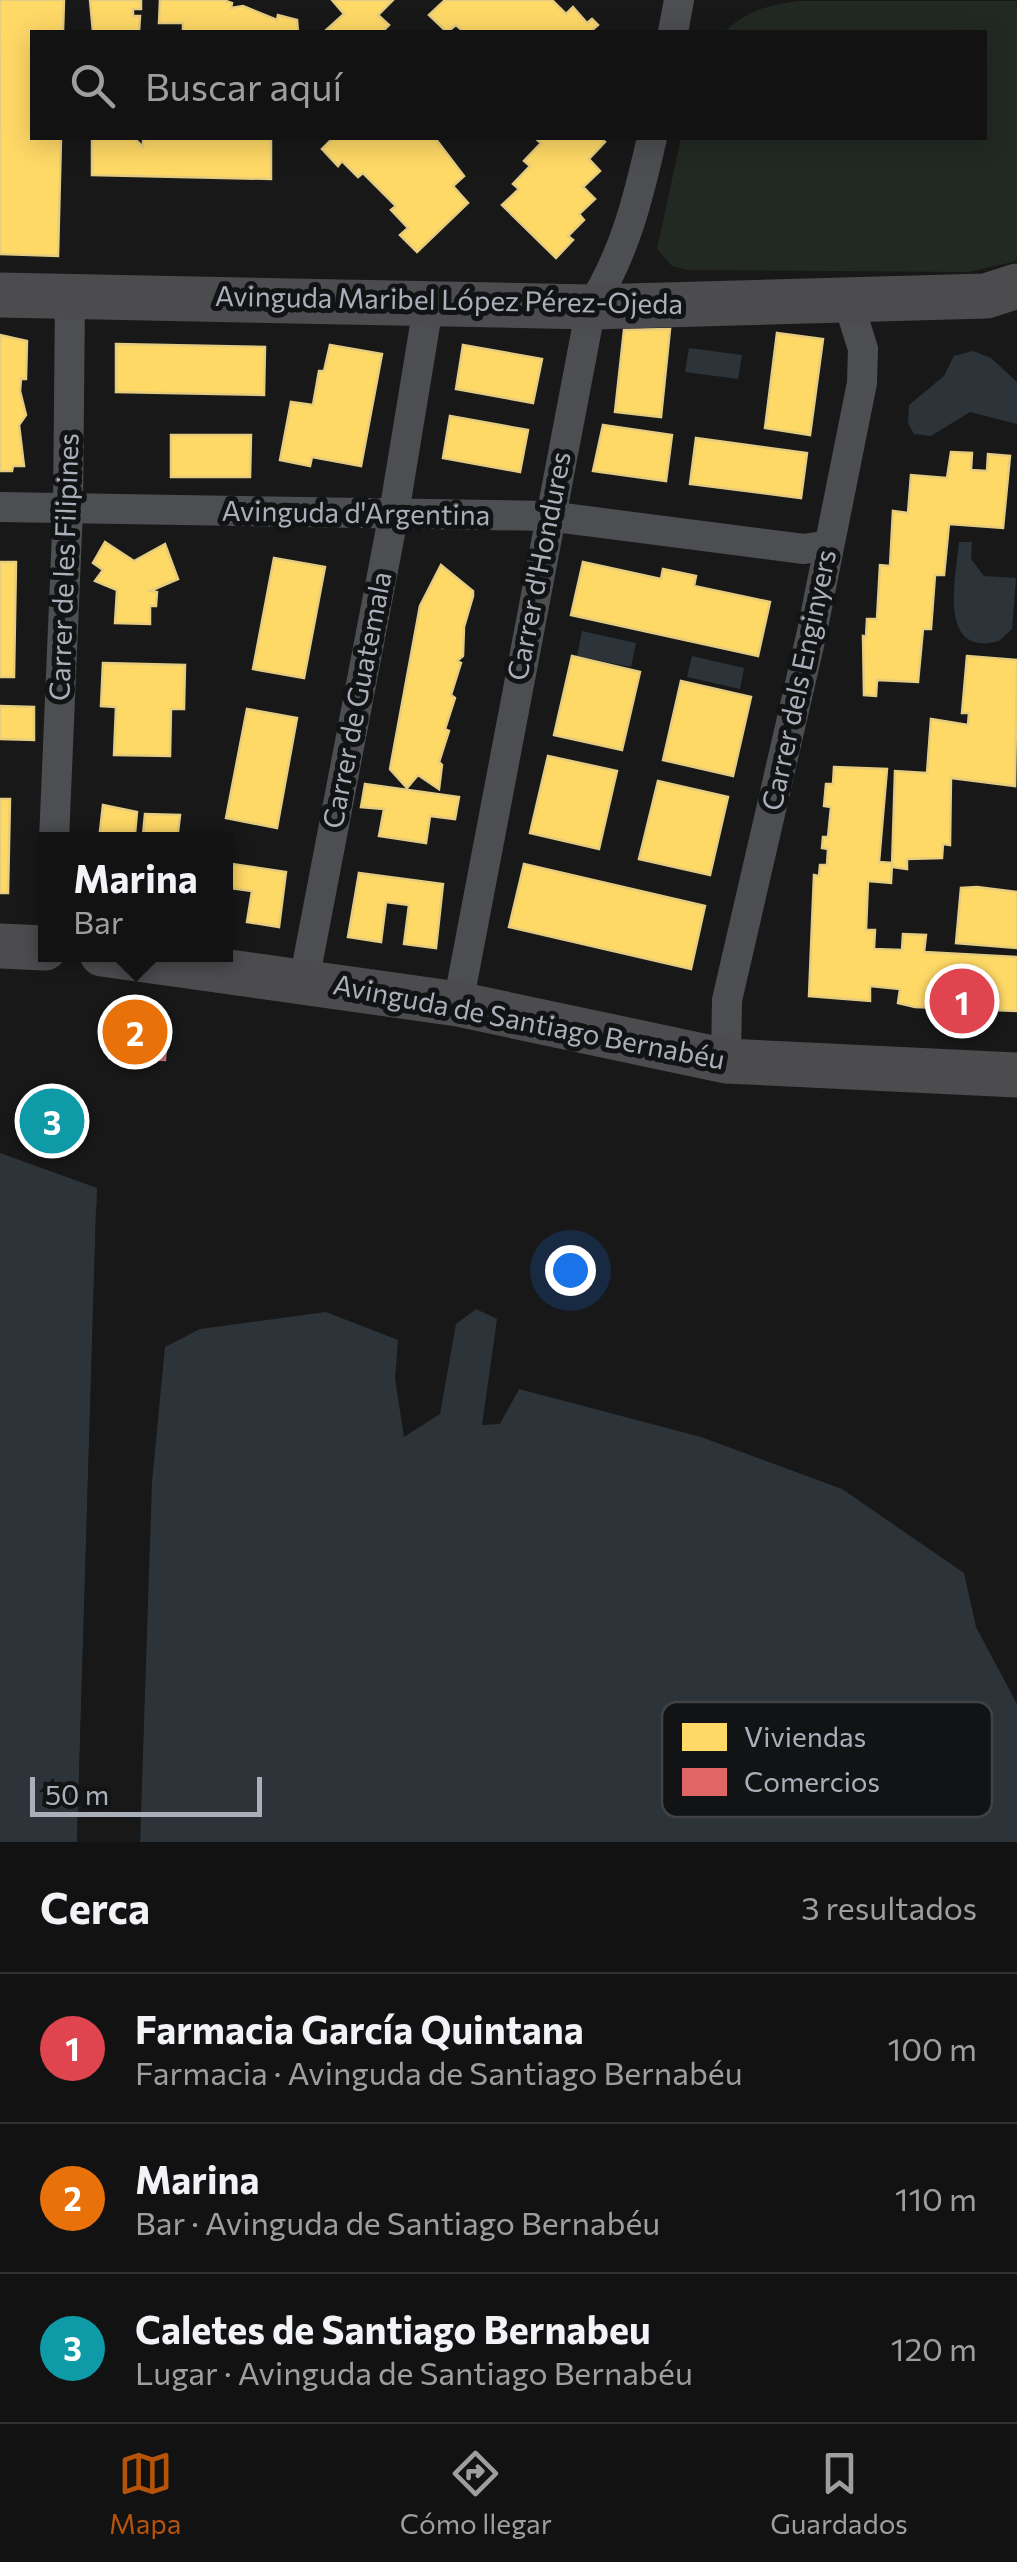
<!DOCTYPE html>
<html lang="es">
<meta charset="utf-8">
<style>
body{margin:0;font-family:Commissioner,sans-serif;background:#1b1b1c;color:#f1f3f6}
.scale{position:absolute;left:30px;bottom:25px;width:232px;box-sizing:border-box;padding-left:10px;border:5px solid #aaafb9;border-top:0;font-size:28px;line-height:35px;white-space:nowrap;color:#aaafb9;-webkit-text-stroke:8px #121314;paint-order:stroke}
.you{position:absolute;left:570px;top:1270px;width:35px;height:35px;margin:-25px;border:8px solid #fff;border-radius:50%;background:#1a73e8;box-shadow:0 0 0 15px #1a73e833}
.badge{display:grid;place-items:center;width:65px;height:65px;border-radius:50%;background:#b45309;color:#fff;font-size:32px;font-weight:700}
.pin{position:absolute;translate:-50% -50%;border:5px solid #fff;box-shadow:0 2px 10px #0006}
.popup{position:absolute;left:38px;top:832px;width:195px;height:130px;box-sizing:border-box;display:grid;place-content:center;border-radius:0px;background:#121213;filter:drop-shadow(0 2px 8px #0005);font-size:32px;white-space:nowrap;color:#9c9ea0}
.popup b{font-size:38px;color:#f1f3f6}
.popup::after{content:'';position:absolute;left:50%;top:100%;margin-left:-20px;border:20px solid transparent;border-top-color:#121213}
.list{margin:0;padding:0;list-style:none}
h2{display:flex;justify-content:space-between;align-items:center;height:130px;margin:0;padding:0 40px;font-size:42px}
h2 small{font-size:32px;font-weight:400;color:#9c9ea0}
.list li{display:grid;grid-template-columns:65px 1fr auto;gap:30px;align-items:center;box-sizing:border-box;height:150px;padding:0 40px;border-top:2px solid #313233}
.list b{display:block;font-size:38px;white-space:nowrap}
.list p{margin:0;font-size:32px;white-space:nowrap;color:#9c9ea0}
.list em{font-size:32px;font-style:normal;color:#9c9ea0}
.icon{flex:none;width:55px;height:55px;fill:none;stroke:currentColor;stroke-width:2;stroke-linecap:round;stroke-linejoin:round}
.map{position:relative;flex:none;width:1017px;height:1842px;overflow:hidden}
.search{position:absolute;background:#121213;box-shadow:0 5px 25px #0003;left:30px;right:30px;top:30px;height:110px;display:flex;align-items:center;gap:25px;box-sizing:border-box;padding:0 35px;border-radius:0px;color:#9c9ea0;font-size:38px}
.sheet{height:580px;background:#121213}
nav{display:flex;justify-content:space-around;align-items:center;box-sizing:border-box;height:140px;border-top:2px solid #313233;background:#121213;font-size:28px;color:#9c9ea0}
nav a{display:grid;justify-items:center;gap:5px}
nav .on{color:#b45309}
.map>svg:first-child{display:block}
.green{fill:#222923}
.water{fill:#2c343a}
.pier{fill:#181819}
.homes{fill:#ffd966;stroke:#e6cc7f;stroke-width:2.5}
.shops{fill:#e06666;stroke:#d07c7f;stroke-width:2.5}
.lines{fill:none;stroke-linecap:round;stroke-linejoin:round}
.street{stroke:#4d4e51;stroke-width:30}
.secondary{stroke:#4c4c4f;stroke-width:45}
.labels{text-anchor:middle;stroke-width:10;stroke-linejoin:round;paint-order:stroke}
.street-label{font-size:28px;fill:#aaafb9;stroke:#121314}
.key{fill:#121314;stroke:#404246;stroke-width:2.5}
.key-label{font-size:28px;fill:#aaafb9}
</style>
<div class="map">
<svg width="1017" height="1842" viewBox="0 0 1017 1842">
<rect width="100%" height="100%" fill="#181819"/>
<path class="green" d="M 798,1 L 1017,1 L 1017,261 L 969,272 L 688,270 L 672,266 L 657,249 L 681,138 L 984,138 L 984,32 L 724,32 C 746,11 768,5 798,1 Z"/>
<g class="water">
<path d="M 689,348 L 742,355 L 738,379 L 685,372 Z"/>
<path d="M 973,351 L 991,358 L 1017,382 L 1017,424 L 970,412 L 931,436 L 914,434 L 908,423 L 909,405 L 944,376 L 954,356 Z"/>
<path d="M 959,542 L 972,542 L 971,559 L 984,576 L 1016,578 L 1012,629 L 999,641 C 937,658 956,577 959,542 Z"/>
<path d="M 582,631 L 636,643 L 631,667 L 577,656 Z"/>
<path d="M 692,656 L 744,668 L 740,689 L 687,677 Z"/>
<path d="M 0,1153 L 97,1188 L 77,1842 L 0,1842 Z"/>
<path d="M 476,1309 L 497,1319 L 482,1425 L 500,1424 L 519,1389 L 701,1437 L 842,1489 L 964,1573 L 976,1627 L 1017,1704 L 1017,1842 L 140,1842 L 152,1482 L 165,1347 L 200,1329 L 326,1312 L 398,1340 L 395,1379 L 404,1437 L 440,1414 L 456,1324 Z"/>
</g>
<g class="pier">
<path d="M 101,1206 L 82,1842 L 77,1842 L 96,1207 Z"/>
<path d="M 153,1422 L 140,1842 L 135,1842 L 147,1482 Z"/>
</g>
<g class="homes">
<path d="M 0,0 L 64,0 L 63,32 L 32,32 L 32,138 L 61,138 L 58,256 L 0,254 Z"/>
<path d="M 90,0 L 141,0 L 141,9 L 133,9 L 133,16 L 140,16 L 139,32 L 93,32 Z"/>
<path d="M 160,0 L 223,0 L 232,3 L 231,8 L 243,6 L 277,20 L 278,15 L 297,20 L 298,32 L 183,32 L 183,23 L 159,23 Z"/>
<path d="M 332,0 L 393,0 L 378,15 L 389,25 L 382,32 L 324,32 L 344,14 Z"/>
<path d="M 445,0 L 552,0 L 566,14 L 573,7 L 587,23 L 592,19 L 598,25 L 590,32 L 464,32 L 456,25 L 447,32 L 429,15 Z"/>
<path d="M 92,138 L 134,138 L 143,147 L 143,139 L 149,138 L 271,138 L 271,179 L 92,175 Z"/>
<path d="M 333,138 L 435,138 L 464,176 L 453,186 L 468,203 L 417,252 L 400,235 L 408,228 L 391,210 L 396,206 L 363,173 L 358,177 L 342,161 L 338,166 L 322,149 Z"/>
<path d="M 535,138 L 600,138 L 605,142 L 589,159 L 600,171 L 583,187 L 595,199 L 579,214 L 584,220 L 568,236 L 573,240 L 556,258 L 502,205 L 519,189 L 513,184 L 530,166 L 524,161 L 541,143 Z"/>
<path d="M 670,329 L 661,417 L 615,412 L 624,330 Z"/>
<path d="M 777,333 L 823,339 L 810,435 L 765,428 Z"/>
<path d="M 0,335 L 27,341 L 26,379 L 21,379 L 20,391 L 26,415 L 19,425 L 24,466 L 13,466 L 12,471 L 0,471 Z"/>
<path d="M 116,344 L 265,347 L 264,395 L 116,392 Z"/>
<path d="M 330,345 L 382,354 L 361,466 L 312,457 L 310,466 L 280,460 L 291,402 L 313,405 L 319,371 L 324,371 Z"/>
<path d="M 463,345 L 542,359 L 533,403 L 456,389 Z"/>
<path d="M 450,416 L 528,430 L 520,472 L 443,458 Z"/>
<path d="M 603,425 L 672,435 L 666,481 L 593,471 Z"/>
<path d="M 171,435 L 251,435 L 250,477 L 171,477 Z"/>
<path d="M 696,438 L 807,453 L 801,498 L 690,484 Z"/>
<path d="M 951,452 L 972,453 L 971,470 L 987,471 L 988,454 L 1010,456 L 1003,528 L 949,524 L 944,575 L 935,575 L 931,629 L 923,629 L 918,682 L 877,680 L 876,696 L 864,695 L 863,636 L 866,637 L 867,619 L 877,619 L 880,565 L 890,566 L 893,511 L 908,513 L 911,475 L 947,478 Z"/>
<path d="M 105,542 L 134,561 L 165,544 L 178,579 L 150,591 L 157,592 L 156,606 L 150,606 L 150,624 L 115,623 L 117,590 L 95,581 L 103,570 L 93,563 Z"/>
<path d="M 274,558 L 325,567 L 304,678 L 253,669 Z"/>
<path d="M 0,562 L 16,562 L 14,677 L 0,677 Z"/>
<path d="M 583,562 L 661,579 L 663,569 L 696,576 L 694,586 L 770,602 L 758,656 L 571,615 Z"/>
<path d="M 441,565 L 473,591 L 473,596 L 464,627 L 463,656 L 457,661 L 461,663 L 451,695 L 455,698 L 445,729 L 449,731 L 439,762 L 442,765 L 439,789 L 418,775 L 407,788 L 390,769 L 420,606 Z"/>
<path d="M 572,656 L 640,672 L 622,750 L 554,735 Z"/>
<path d="M 967,656 L 1017,660 L 1015,786 L 951,778 L 950,845 L 943,844 L 942,858 L 907,859 L 907,869 L 892,867 L 895,771 L 927,773 L 931,719 L 968,725 L 969,713 L 962,713 Z"/>
<path d="M 103,663 L 185,665 L 184,709 L 171,709 L 170,756 L 114,755 L 116,707 L 101,706 Z"/>
<path d="M 681,681 L 751,697 L 733,776 L 663,760 Z"/>
<path d="M 0,706 L 34,707 L 34,740 L 0,739 Z"/>
<path d="M 247,709 L 297,718 L 277,828 L 226,818 Z"/>
<path d="M 548,756 L 617,771 L 599,849 L 530,833 Z"/>
<path d="M 834,767 L 887,769 L 879,862 L 892,863 L 891,883 L 868,881 L 866,930 L 875,930 L 874,949 L 902,950 L 903,934 L 926,935 L 924,952 L 1017,957 L 1017,1011 L 915,1007 L 898,1003 L 900,989 L 870,986 L 870,1001 L 809,996 L 814,875 L 819,876 L 820,865 L 827,865 L 828,849 L 822,848 L 823,837 L 828,837 L 831,807 L 824,806 L 826,784 L 833,784 Z"/>
<path d="M 658,781 L 728,797 L 710,875 L 639,859 Z"/>
<path d="M 365,784 L 459,797 L 455,819 L 430,816 L 426,843 L 379,836 L 384,809 L 361,807 Z"/>
<path d="M 0,799 L 10,799 L 8,893 L 0,893 Z"/>
<path d="M 103,805 L 137,812 L 135,834 L 143,835 L 145,814 L 180,815 L 177,840 L 99,840 Z"/>
<path d="M 225,863 L 286,872 L 279,927 L 247,922 L 252,891 L 230,888 L 225,919 Z"/>
<path d="M 524,864 L 705,906 L 691,969 L 509,927 Z"/>
<path d="M 359,873 L 443,884 L 436,948 L 404,944 L 409,905 L 386,902 L 381,942 L 348,937 Z"/>
<path d="M 977,887 L 1017,892 L 1017,948 L 956,943 L 961,888 Z"/>
</g>
<path class="shops" d="M 104,1017 L 167,1022 L 165,1060 L 109,1058 L 109,1043 L 102,1043 Z"/>
<g class="lines">
<g class="street">
<path d="M 673,32 L 679,0"/>
<path d="M 0,507 L 548,516 L 804,549 L 829,545"/>
<path d="M 54,840 L 68,509 L 70,295"/>
<path d="M 304,981 L 394,513 L 426,319 L 421,301"/>
<path d="M 458,1004 L 591,307 C 625,253 638,199 652,138"/>
<path d="M 726,1061 L 727,1000 L 812,632 L 862,383 L 863,349 L 848,301"/>
</g>
<g class="secondary">
<path d="M 0,295 L 591,307 L 986,296 L 1017,286"/>
<path d="M 0,946 L 45,948"/>
<path d="M 102,954 L 458,1004 L 726,1061 L 1017,1075"/>
</g>
</g>
<g class="labels">
<g class="street-label">
<text transform="translate(449 300) rotate(1)" y="10">Avinguda Maribel López Pérez-Ojeda</text>
<text transform="translate(356 513) rotate(1)" y="10">Avinguda d'Argentina</text>
<text transform="translate(539 566) rotate(-79)" y="10">Carrer d'Hondures</text>
<text transform="translate(64 567) rotate(-88)" y="10">Carrer de les Filipines</text>
<text transform="translate(799 680) rotate(-78)" y="10">Carrer dels Enginyers</text>
<text transform="translate(357 700) rotate(-79)" y="10">Carrer de Guatemala</text>
<text transform="translate(529 1022) rotate(11)" y="10">Avinguda de Santiago Bernabéu</text>
</g>
</g>
<rect x="662" y="1702" width="330" height="115" rx="15" class="key"/>
<rect x="682" y="1723" width="45" height="28" fill="#ffd966"/>
<rect x="682" y="1768" width="45" height="28" fill="#e06666"/>
<g class="key-label">
<text x="744" y="1747">Viviendas</text>
<text x="744" y="1792">Comercios</text>
</g>
</svg>
<div class="scale">50 m</div>
<div class="you"></div>
<div class="pin badge" style="left:962px;top:1001px;background:#e0444e">1</div>
<div class="pin badge" style="left:135px;top:1032px;background:#e8710a">2</div>
<div class="popup"><b>Marina</b>Bar</div>
<div class="pin badge" style="left:52px;top:1121px;background:#0f9aa8">3</div>
<div class="search"><svg class="icon" aria-label="search" viewBox="0 0 24 24"><circle cx="10" cy="10" r="6"/><path d="M15 15l6 6"/></svg>Buscar aquí</div>
</div>
<section class="sheet">
<h2>Cerca<small>3 resultados</small></h2>
<ul class="list">
<li><span class="badge" style="background:#e0444e">1</span><div><b>Farmacia García Quintana</b><p>Farmacia · Avinguda de Santiago Bernabéu</p></div><em>100 m</em></li>
<li><span class="badge" style="background:#e8710a">2</span><div><b>Marina</b><p>Bar · Avinguda de Santiago Bernabéu</p></div><em>110 m</em></li>
<li><span class="badge" style="background:#0f9aa8">3</span><div><b>Caletes de Santiago Bernabeu</b><p>Lugar · Avinguda de Santiago Bernabéu</p></div><em>120 m</em></li>
</ul>
</section>
<nav>
<a class="on"><svg class="icon" aria-label="map" viewBox="0 0 24 24"><path d="M3 6l6-2 6 2 6-2v14l-6 2-6-2-6 2zM9 4v14M15 6v14"/></svg>Mapa</a>
<a><svg class="icon" aria-label="directions" viewBox="0 0 24 24"><path d="M12 3l9 9-9 9-9-9zM9 14v-3h6M13 9l2 2-2 2"/></svg>Cómo llegar</a>
<a><svg class="icon" aria-label="saved" viewBox="0 0 24 24"><path d="M7 4h10v16l-5-4-5 4z"/></svg>Guardados</a>
</nav>
